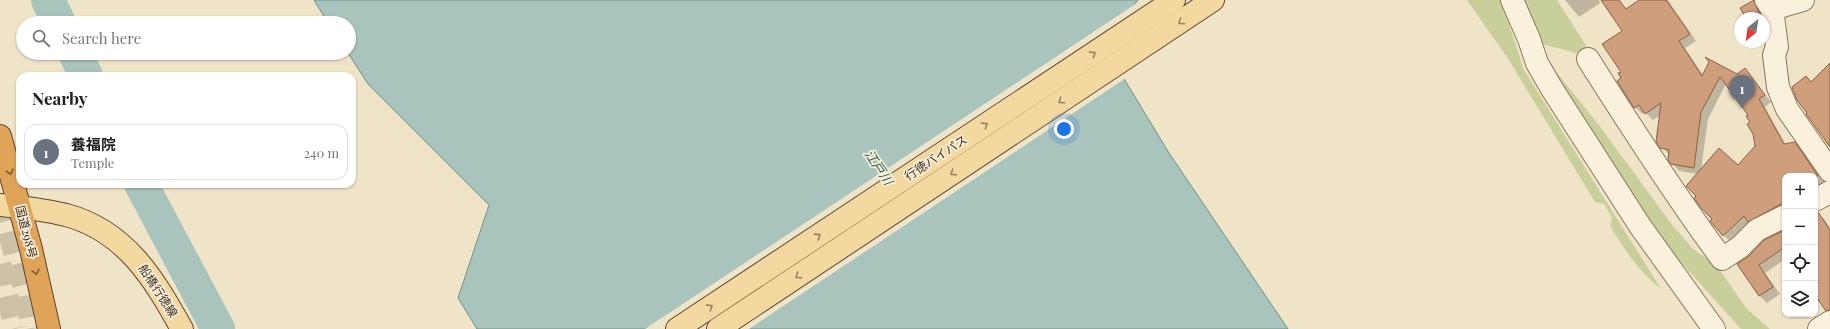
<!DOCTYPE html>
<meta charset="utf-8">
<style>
body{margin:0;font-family:"Playfair Display","Noto Sans JP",serif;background:#f2f2f2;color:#222}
.controls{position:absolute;right:12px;bottom:12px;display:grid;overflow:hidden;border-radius:8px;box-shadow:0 1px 3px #0004}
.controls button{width:36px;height:36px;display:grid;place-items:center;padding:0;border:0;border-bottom:1px solid #e0e0e0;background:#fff;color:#222;font:20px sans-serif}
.compass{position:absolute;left:1734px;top:12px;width:36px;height:36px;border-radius:50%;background:#fff;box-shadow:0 1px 3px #0004;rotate:210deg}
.you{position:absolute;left:1064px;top:129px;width:14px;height:14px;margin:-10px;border:3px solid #fff;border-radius:50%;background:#1a73e8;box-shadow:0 0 0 6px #1a73e833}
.badge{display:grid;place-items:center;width:26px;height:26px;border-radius:50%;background:#0f766e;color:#fff;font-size:13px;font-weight:700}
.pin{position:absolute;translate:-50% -33px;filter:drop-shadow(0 1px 2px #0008)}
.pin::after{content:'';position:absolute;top:21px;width:14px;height:12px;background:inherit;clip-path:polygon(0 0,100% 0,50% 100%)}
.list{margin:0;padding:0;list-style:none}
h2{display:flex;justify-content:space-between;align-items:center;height:52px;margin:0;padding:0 16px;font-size:17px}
h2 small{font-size:13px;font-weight:400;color:#767676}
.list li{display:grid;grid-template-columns:26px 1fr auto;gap:12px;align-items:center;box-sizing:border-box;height:56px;margin:0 8px 8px;padding:0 8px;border:1px solid #e0e0e0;border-radius:12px}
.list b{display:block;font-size:15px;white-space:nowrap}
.list p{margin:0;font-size:13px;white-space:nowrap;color:#767676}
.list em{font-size:13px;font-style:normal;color:#767676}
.icon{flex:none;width:22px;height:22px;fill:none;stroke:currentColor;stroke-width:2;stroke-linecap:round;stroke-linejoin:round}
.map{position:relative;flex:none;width:1830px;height:329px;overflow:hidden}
.search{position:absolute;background:#fff;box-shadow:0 1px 3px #0004;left:16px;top:16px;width:340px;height:44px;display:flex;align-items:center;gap:10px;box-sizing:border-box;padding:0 14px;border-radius:22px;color:#767676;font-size:15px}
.panel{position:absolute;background:#fff;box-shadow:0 1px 3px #0004;left:16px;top:72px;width:340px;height:116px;border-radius:12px}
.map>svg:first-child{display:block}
.green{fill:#c9cf9b}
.water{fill:#a9c4bc;stroke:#6f938a}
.pier{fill:#f0e4c8}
.shadow{fill:#0003;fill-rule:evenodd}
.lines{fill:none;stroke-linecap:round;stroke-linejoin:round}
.river{stroke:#a9c4bc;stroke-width:34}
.building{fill:#cf9f7d;stroke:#8d5f41}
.highway-tunnel{stroke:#ccc0a6;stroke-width:22;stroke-dasharray:22 11;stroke-linecap:butt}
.minor-casing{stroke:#8d765c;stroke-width:24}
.major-casing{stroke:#5b4430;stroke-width:24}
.highway-casing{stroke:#5b4430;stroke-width:24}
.minor{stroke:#faf1dc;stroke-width:22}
.major{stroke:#f3d9a0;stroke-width:22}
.highway{stroke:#e0a458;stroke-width:22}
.oneway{stroke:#988460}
.oneway2{stroke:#7e5d36}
.labels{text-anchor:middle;stroke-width:3.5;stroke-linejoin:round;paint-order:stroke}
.street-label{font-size:12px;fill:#3d2e20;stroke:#f7eed8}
.water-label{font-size:13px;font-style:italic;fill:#2f5d5a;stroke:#f7eed8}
</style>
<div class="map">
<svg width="1830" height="329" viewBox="0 0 1830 329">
<rect width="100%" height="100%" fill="#f0e4c8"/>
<g class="green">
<path d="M 1467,0 L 1501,0 L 1524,70 L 1661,289 C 1636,268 1627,253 1610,226 L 1612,218 L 1604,204 L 1595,202 L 1507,57 Z"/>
<path d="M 1520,0 L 1557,0 L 1587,47 L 1577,53 L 1537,43 Z"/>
<path d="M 1546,59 L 1598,124 L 1673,226 L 1693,249 L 1716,265 L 1747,309 L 1770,329 L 1741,329 L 1658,237 Z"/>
</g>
<path class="water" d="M 314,0 L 1138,0 L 1103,44 L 1169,153 L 1288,329 L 477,329 L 458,298 L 489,205 L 368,84 L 348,53 L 349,23 L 328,23 Z"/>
<path class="pier" d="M 1140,1 L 1106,44 L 1126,78 L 749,329 L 645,329 Z"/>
<g class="shadow">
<path d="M 1565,0 L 1599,0 L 1600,3 L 1579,17 Z"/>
<path d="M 1641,0 L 1668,0 L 1696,41 L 1685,48 L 1703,75 L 1737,75 L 1745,70 L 1771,102 L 1765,107 L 1786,145 L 1794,143 L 1802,150 L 1830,189 L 1815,198 L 1815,176 L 1785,176 L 1785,212 L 1730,242 L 1724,235 L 1697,196 L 1698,174 L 1679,171 L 1672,163 L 1670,155 L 1661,147 L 1661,115 L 1653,120 L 1645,112 L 1642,114 L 1635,107 L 1622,78 L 1623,31 L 1626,10 ZM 1726,84 L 1750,116 L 1756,146 L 1738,166 L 1701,170 L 1708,119 Z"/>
<path d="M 1754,0 L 1757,4 L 1762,18 L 1751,18 Z"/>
<path d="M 1815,212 L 1825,220 L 1830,228 L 1830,314 L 1815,293 Z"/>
<path d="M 1785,230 L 1785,259 L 1765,273 L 1780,294 L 1767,303 L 1760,296 L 1738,264 L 1749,257 L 1765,241 Z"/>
</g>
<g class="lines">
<g class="river">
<path d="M 48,0 L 59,23"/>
<path d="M 75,53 L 86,76"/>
<path d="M 141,184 L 218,329"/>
</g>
</g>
<g class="building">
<path d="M 1601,0 L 1619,0 L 1626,9 L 1639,0 L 1666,0 L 1690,34 L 1679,41 L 1702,76 L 1709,62 L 1705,57 L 1737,74 L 1745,68 L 1765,95 L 1759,99 L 1784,144 L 1795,142 L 1818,176 L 1785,176 L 1785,204 L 1779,205 L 1748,222 L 1744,216 L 1723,236 L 1710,221 L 1712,219 L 1702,209 L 1694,198 L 1696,196 L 1686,186 L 1719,148 L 1738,165 L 1755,146 L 1753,134 L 1747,124 L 1750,122 L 1746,116 L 1748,115 L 1720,77 L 1701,112 L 1694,168 L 1671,164 L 1668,160 L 1669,150 L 1660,148 L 1656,142 L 1661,103 L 1645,114 L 1639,105 L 1634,108 L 1617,81 L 1621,78 L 1618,73 L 1621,72 L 1602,44 L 1622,31 Z"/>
<path d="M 1754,0 L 1761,18 L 1746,18 L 1740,8 Z"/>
<path d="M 1830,63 L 1830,147 L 1806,114 L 1807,113 L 1797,100 L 1792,87 L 1806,76 L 1811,82 Z"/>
<path d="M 1815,212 L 1818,212 L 1830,230 L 1830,310 L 1826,311 L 1815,295 Z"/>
<path d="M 1785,230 L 1785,247 L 1759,265 L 1773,287 L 1759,296 L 1737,264 L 1749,256 L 1764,240 Z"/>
</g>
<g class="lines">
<g class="highway-tunnel">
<path d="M 0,200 L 26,295 L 32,329"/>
<path d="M 0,264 L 15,329"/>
</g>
<g class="minor-casing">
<g id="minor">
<path d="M 1512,0 L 1529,39 L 1537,63 L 1552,89 L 1640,226 L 1714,329"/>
<path d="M 1766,0 L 1772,9 L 1803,0"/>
<path d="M 1772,9 L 1777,47 L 1774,55 L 1778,87 L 1787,109 L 1830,171"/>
<path d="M 1588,59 C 1631,127 1674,194 1722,259 L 1740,247 L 1757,230 L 1785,216"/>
<path d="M 1815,200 L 1830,192"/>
<path d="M 1819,329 L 1830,322"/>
</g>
</g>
<g class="major-casing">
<g id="major">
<path d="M 0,205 C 22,207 45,210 66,215 C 126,231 154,279 182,329"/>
<path d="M 677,329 L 1174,0"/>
<path d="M 718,329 L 1213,0"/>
</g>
</g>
<g class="highway-casing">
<path id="highway" d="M 0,136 L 31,249 L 49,329"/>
</g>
<use href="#minor" class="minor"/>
<use href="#major" class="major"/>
<use href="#highway" class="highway"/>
</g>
<defs><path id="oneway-chevron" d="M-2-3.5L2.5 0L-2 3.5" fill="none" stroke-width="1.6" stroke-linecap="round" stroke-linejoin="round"/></defs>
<g class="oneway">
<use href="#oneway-chevron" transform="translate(1181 22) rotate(146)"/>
<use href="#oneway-chevron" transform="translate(1093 54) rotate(-33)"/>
<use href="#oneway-chevron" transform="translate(1061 101) rotate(146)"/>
<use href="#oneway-chevron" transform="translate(985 125) rotate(-33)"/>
<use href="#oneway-chevron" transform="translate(953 173) rotate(146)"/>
<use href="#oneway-chevron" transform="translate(818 236) rotate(-33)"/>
<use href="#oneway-chevron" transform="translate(798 276) rotate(146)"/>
<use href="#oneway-chevron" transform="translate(710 307) rotate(-33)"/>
</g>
<g class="oneway2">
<use href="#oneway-chevron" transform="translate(10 172) rotate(74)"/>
<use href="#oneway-chevron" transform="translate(36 272) rotate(77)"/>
</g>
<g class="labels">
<g class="street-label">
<text transform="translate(936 158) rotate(-33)" y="4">行徳バイパス</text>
<text transform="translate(26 232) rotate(76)" y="4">国道298号</text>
<text transform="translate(158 291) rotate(57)" y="4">船橋行徳線</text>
</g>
<g class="water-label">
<text transform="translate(879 167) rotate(56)" y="5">江戸川</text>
</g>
</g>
</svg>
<div class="controls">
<button>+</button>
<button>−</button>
<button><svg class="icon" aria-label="locate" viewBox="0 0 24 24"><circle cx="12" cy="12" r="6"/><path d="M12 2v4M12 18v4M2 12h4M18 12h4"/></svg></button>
<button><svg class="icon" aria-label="layers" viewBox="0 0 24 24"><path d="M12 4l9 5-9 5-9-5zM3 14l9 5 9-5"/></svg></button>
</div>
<svg class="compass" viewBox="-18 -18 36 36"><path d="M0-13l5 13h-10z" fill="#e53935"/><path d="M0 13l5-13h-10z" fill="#767676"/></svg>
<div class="you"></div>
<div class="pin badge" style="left:1742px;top:108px;background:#6b7280">1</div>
<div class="search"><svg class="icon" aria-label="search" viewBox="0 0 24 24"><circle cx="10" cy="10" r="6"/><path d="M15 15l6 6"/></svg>Search here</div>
<section class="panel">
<h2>Nearby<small></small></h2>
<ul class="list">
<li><span class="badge" style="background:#6b7280">1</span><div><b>養福院</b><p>Temple</p></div><em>240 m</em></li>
</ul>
</section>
</div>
